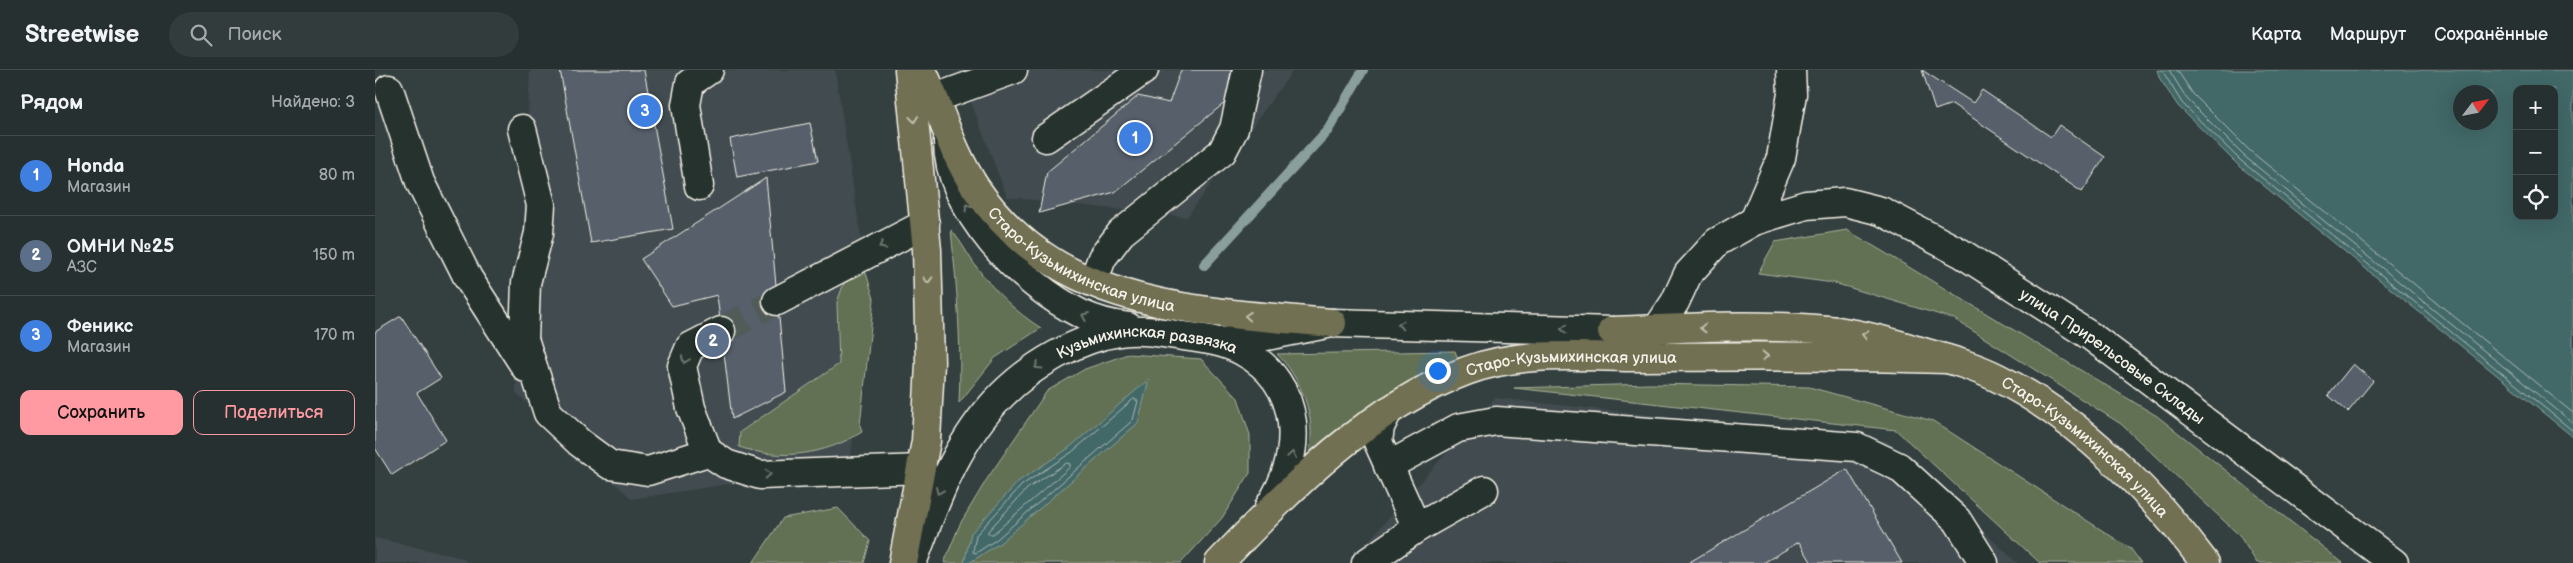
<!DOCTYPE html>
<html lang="ru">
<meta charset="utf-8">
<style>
body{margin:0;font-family:"Balsamiq Sans",sans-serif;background:#333c3c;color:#f1f3f6}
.controls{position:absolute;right:15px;top:15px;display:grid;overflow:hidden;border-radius:10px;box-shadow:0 5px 20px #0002}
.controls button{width:45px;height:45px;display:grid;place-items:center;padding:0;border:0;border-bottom:1px solid #434b4c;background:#273030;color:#f1f3f6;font:25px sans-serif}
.compass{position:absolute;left:2078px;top:15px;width:45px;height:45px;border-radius:50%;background:#273030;box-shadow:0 5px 20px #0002;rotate:58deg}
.you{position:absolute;left:1062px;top:300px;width:18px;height:18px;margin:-12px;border:4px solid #fff;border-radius:50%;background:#1a73e8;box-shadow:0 0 0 8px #1a73e833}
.badge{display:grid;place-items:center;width:32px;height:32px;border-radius:50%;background:#ff9aa2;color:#fff;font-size:16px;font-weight:700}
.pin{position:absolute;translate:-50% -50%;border:2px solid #fff;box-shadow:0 1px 5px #0006}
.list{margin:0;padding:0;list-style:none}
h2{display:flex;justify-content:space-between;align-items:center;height:65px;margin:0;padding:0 20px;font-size:21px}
h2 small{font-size:16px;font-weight:400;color:#a4a9ab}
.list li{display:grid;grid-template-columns:32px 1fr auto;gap:15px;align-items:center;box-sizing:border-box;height:80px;padding:0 20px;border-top:1px solid #434b4c}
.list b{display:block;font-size:19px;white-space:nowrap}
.list p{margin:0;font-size:16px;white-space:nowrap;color:#a4a9ab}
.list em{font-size:16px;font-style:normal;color:#a4a9ab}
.actions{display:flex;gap:10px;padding:15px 20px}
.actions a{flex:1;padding:11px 0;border:1px solid #ff9aa2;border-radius:10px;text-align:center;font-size:18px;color:#ff9aa2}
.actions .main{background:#ff9aa2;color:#111}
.icon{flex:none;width:28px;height:28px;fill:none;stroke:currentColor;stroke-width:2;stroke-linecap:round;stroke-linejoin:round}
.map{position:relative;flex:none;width:2198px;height:493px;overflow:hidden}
header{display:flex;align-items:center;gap:30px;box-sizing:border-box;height:70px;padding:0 25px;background:#273030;border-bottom:1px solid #434b4c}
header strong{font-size:24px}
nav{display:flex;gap:28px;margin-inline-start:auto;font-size:18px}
.search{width:350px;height:45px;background:#333c3c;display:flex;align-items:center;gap:12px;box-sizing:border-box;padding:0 18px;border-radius:28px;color:#a4a9ab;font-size:19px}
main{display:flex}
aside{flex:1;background:#273030}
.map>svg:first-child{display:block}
.built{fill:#424c50}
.green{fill:#627052;stroke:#abb09d}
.water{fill:#436868;stroke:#8a9f9b;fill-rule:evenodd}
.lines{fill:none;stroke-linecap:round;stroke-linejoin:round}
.shore{stroke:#adbab5;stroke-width:1}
.stream{stroke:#8a9f9b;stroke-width:10}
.building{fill:#565e6b;stroke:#f4f1e8}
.minor-tunnel{stroke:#515b59;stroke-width:28;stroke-dasharray:28 14;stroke-linecap:butt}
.minor-casing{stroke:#f4f1e8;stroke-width:31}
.major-casing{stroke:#f4f1e8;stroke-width:31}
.minor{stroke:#26332d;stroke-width:28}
.major{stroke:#716f52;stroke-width:28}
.oneway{stroke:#c0bdac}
.oneway2{stroke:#6e766e}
.labels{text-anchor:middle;stroke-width:4;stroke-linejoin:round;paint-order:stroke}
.street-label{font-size:16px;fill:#f4f1e8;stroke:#26332d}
</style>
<header>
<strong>Streetwise</strong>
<div class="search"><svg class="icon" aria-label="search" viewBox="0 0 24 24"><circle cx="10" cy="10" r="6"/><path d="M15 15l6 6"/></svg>Поиск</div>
<nav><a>Карта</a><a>Маршрут</a><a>Сохранённые</a></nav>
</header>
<main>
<aside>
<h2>Рядом<small>Найдено: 3</small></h2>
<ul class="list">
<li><span class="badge" style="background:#3f7fe0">1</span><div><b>Honda</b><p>Магазин</p></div><em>80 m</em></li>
<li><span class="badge" style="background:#5c6f8a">2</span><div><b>ОМНИ №25</b><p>АЗС</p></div><em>150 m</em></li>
<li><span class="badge" style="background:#3f7fe0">3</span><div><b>Феникс</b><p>Магазин</p></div><em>170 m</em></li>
</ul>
<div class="actions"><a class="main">Сохранить</a><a>Поделиться</a></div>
</aside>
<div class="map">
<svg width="2198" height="493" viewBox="0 0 2198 493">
<rect width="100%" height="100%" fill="#344040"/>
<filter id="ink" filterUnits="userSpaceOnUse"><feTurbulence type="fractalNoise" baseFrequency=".02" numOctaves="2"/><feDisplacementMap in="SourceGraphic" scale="10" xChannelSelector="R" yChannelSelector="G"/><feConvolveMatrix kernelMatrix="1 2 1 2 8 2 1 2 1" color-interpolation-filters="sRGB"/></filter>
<g filter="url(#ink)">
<g class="built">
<path d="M 155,0 L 460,0 L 494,219 L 475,395 L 257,429 L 141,323 Z"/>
<path d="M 584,0 L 918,0 L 812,147 L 632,127 Z"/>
<path d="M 1120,328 L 1512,371 L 1642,493 L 974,493 Z"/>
<path d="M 0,468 L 88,488 L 92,493 L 0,493 Z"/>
</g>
<g class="green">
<path d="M 576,160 C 587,172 593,186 603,199 C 621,223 642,243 666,258 L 620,288 L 584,333 C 587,275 582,218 576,160 Z"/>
<path d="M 1472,160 L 1782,346 L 1968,493 L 1882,493 L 1864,465 L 1746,354 L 1579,249 L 1459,213 L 1383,203 L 1400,172 Z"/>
<path d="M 483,200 L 491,203 L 499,229 L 485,355 L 487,362 C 450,385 406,391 364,377 L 365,362 L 464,294 L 462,232 L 469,213 Z"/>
<path d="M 1080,281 L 1083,289 C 1030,315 979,343 934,382 C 942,348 926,308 902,284 Z"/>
<path d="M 753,284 L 826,289 L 863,328 L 875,365 L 875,403 L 847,448 L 806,493 L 569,493 L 585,454 L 612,409 L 672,321 L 710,299 Z"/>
<path d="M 1274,314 L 1434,317 L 1558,351 L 1756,479 L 1766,493 L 1665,493 L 1521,360 L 1139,318 Z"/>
<path d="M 463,438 L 495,471 L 489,493 L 378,493 L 408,448 Z"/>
</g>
<g class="water">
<path d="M 1782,0 L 2198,0 L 2198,367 L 1862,94 L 1803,36 L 1785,9 ZM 2142,19 L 2179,19 L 2179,146 L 2142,146 ZM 2086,22 L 2116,22 L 2116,52 L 2086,52 Z"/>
<path d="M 774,309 L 763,353 L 625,473 L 594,493 L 589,493 L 596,463 L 644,411 L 694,378 Z"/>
</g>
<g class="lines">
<g class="shore">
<path d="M 1787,0 L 1807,33 L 1865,90 L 2198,361"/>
<path d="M 1794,0 L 1812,29 L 1869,86 L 2198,353"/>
<path d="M 1802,0 L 1818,24 L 1874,80 L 2198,343"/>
<path d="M 759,329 L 763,331 L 758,350 L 622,469 L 601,483 L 598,482 L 601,465 L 647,415 L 697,382 Z"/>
<path d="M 692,393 L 695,394 L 695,397 L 618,464 L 613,464 L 613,461 L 652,419 Z"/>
</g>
<path class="stream" d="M 829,195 L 953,60 L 988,0"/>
</g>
<g class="building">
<path d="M 185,0 L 269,0 L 298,159 L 216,173 Z"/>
<path d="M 806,0 L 856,0 L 852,31 L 740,122 L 664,143 L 672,102 L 763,26 L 794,33 Z"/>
<path d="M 1547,0 L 1598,33 L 1607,20 L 1676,67 L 1684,55 L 1730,87 L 1707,122 L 1577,34 L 1560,40 Z"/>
<path d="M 435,53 L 443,91 L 362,107 L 355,69 Z"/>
<path d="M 391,108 L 411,322 L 357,349 L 342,225 L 297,236 L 266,189 Z"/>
<path d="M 26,246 L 66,308 L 42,323 L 71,370 L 17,405 L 0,378 L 0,262 Z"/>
<path d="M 1978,294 L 1998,311 L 1973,342 L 1953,325 Z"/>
<path d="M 1472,399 L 1527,493 L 1437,493 L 1424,472 L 1388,493 L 1313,493 Z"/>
</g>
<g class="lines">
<path class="minor-tunnel" d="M 346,261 L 402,231"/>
<g class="minor-casing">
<g id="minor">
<path d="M 14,19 L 45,112 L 93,208 L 151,298"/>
<path d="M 560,28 L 638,0"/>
<path d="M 147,59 L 166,135 L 164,163 L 151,213 L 149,269 L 173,343 L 205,373 L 235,395 L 273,401 L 333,382"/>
<path d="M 671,68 L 769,0"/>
<path d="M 573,69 C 571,138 647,215 706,244 C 721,251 737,255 753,257"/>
<path d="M 324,116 L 311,35 L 315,13 L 334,0"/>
<path d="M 1379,151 L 1406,88 L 1417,24 L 1416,0"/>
<path d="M 718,212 L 727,188 L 746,163 L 847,82 L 859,59 L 872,0"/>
<path d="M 402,231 L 550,154"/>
<path d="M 346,261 L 315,277 L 307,296 L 316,338 L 333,382 L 351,394 L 385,405 L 547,399"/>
<path d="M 846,272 L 886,267 L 957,253 L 1237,261"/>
<path id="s1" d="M 1274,278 L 1282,259 L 1300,232 L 1313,204 L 1342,172 L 1379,151 L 1431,135 L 1470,132 L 1506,141 L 1586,183 L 1717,267 L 2019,493"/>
<path d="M 1013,341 L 1005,357 L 1003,372 L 1042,458"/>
<path d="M 1013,396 L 1083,358 L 1121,351 L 1482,377 L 1524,397 L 1582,450 L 1609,493"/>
<path id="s2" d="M 537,493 C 560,433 580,372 627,325 C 657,295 703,268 745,262 C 764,259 783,262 801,265 C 823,268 847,270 867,281 C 929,314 929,385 894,437"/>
<path d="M 991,493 L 1042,458 L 1109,420"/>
</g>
</g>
<g class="major-casing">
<g id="major">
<path id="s3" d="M 547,0 C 565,39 576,80 600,117 C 683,240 824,241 957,253"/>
<path id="s4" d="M 1237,261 C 1309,258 1382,253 1453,260 C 1483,263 1512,271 1541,280 C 1569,288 1597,295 1623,308 C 1701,346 1779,424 1830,493"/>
<path d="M 528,493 L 551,371 L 555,293 L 552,180 L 534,0"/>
<path id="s5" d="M 844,493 C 916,418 992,338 1091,301 C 1145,280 1209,287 1266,287 C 1368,286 1469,286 1571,289"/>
</g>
</g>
<use href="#minor" class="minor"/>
<use href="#major" class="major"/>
</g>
<defs><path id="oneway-chevron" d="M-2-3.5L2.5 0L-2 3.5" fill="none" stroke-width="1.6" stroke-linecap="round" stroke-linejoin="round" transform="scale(1.25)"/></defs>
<g class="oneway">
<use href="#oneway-chevron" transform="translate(539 49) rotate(84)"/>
<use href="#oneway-chevron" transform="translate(553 210) rotate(89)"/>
<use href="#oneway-chevron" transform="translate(873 246) rotate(-175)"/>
<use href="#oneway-chevron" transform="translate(1328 258) rotate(179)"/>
<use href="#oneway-chevron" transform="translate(1490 265) rotate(-167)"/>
<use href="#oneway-chevron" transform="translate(1390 286)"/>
</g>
<g class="oneway2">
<use href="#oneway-chevron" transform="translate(593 137) rotate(-121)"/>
<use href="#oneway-chevron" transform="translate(507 176) rotate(152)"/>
<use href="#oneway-chevron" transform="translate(710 246) rotate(-157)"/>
<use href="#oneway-chevron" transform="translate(1026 255) rotate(-178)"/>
<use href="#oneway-chevron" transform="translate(1189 259) rotate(-178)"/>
<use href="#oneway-chevron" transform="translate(310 290) rotate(111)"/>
<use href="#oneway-chevron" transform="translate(663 296) rotate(148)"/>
<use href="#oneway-chevron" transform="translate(917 385) rotate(-81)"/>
<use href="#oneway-chevron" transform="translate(393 404) rotate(-3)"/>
<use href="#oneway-chevron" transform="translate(564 421) rotate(113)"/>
</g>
</g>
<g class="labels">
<g class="street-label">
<text dy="6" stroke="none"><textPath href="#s3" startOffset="262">Старо-Кузьмихинская улица</textPath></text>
<text dy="6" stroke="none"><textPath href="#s2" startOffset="354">Кузьмихинская развязка</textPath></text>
<text dy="6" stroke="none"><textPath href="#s1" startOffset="574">улица Прирельсовые Склады</textPath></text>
<text dy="6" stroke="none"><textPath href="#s5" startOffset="422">Старо-Кузьмихинская улица</textPath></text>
<text dy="6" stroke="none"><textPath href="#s4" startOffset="505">Старо-Кузьмихинская улица</textPath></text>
</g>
</g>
</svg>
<div class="controls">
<button>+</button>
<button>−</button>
<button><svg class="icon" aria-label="locate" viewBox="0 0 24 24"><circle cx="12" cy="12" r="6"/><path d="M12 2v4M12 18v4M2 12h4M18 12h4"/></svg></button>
</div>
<svg class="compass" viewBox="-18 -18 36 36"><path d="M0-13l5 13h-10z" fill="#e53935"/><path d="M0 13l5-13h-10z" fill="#a4a9ab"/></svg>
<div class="you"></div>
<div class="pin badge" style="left:760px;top:68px;background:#3f7fe0">1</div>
<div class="pin badge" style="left:338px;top:271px;background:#5c6f8a">2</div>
<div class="pin badge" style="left:270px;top:41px;background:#3f7fe0">3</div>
</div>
</main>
